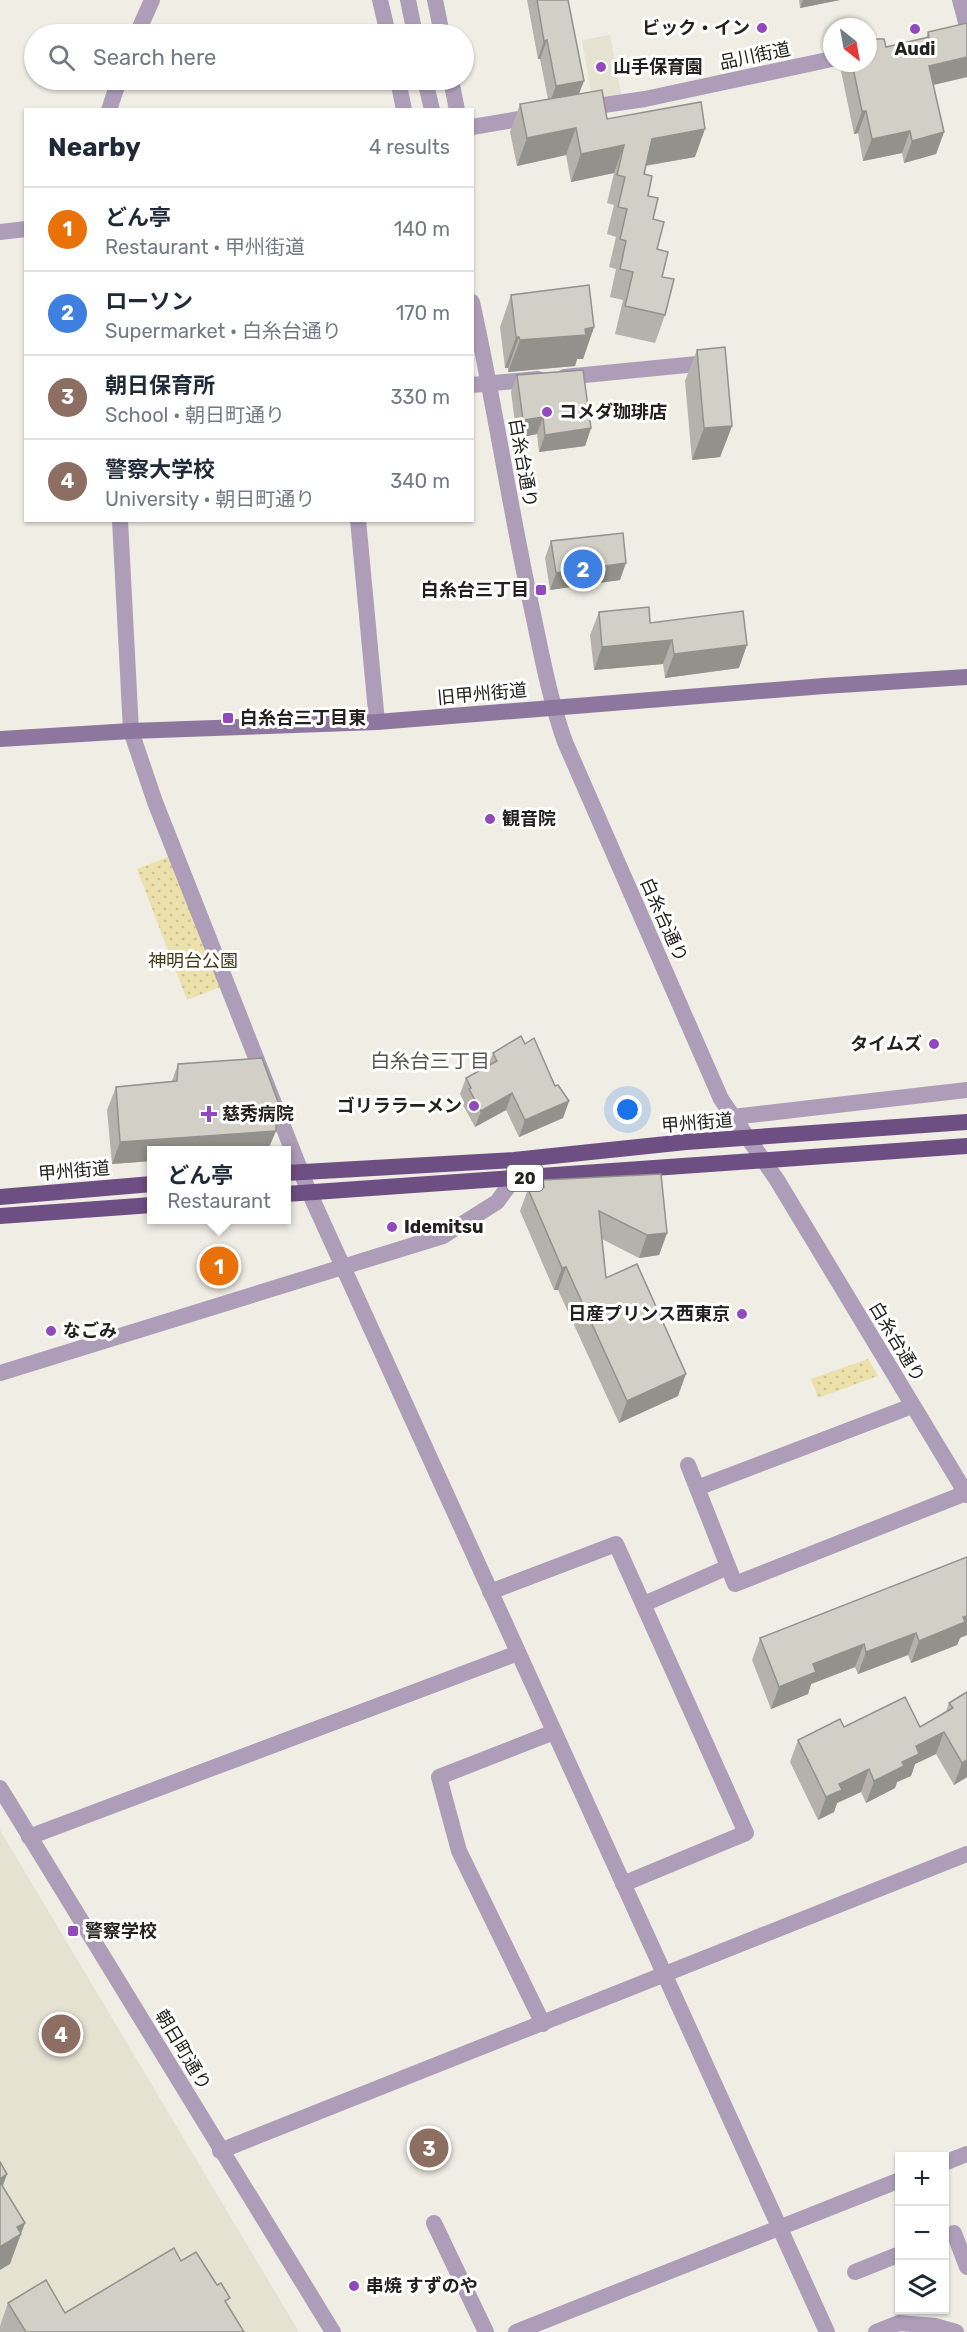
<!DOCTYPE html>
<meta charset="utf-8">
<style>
body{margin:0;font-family:Rubik,"Noto Sans JP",sans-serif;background:#f6f6f7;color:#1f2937}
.controls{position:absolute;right:18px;bottom:18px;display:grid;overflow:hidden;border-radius:0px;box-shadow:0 2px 4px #0004}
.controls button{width:54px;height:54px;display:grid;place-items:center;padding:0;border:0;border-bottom:2px solid #e0e1e3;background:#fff;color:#1f2937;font:30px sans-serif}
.compass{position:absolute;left:823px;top:18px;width:54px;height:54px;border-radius:50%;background:#fff;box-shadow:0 2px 4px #0004;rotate:149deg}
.you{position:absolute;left:628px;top:1110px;width:21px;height:21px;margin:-15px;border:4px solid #fff;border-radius:50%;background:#1a73e8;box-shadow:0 0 0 9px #1a73e833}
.badge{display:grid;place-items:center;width:39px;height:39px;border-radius:50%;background:#9149bd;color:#fff;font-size:20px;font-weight:700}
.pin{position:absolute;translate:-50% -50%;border:3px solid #fff;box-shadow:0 2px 6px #0006}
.popup{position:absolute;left:147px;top:1146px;width:144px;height:78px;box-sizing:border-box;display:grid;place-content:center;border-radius:0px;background:#fff;filter:drop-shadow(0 2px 4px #0005);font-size:20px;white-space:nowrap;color:#747a83}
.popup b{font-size:22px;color:#1f2937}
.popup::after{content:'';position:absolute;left:50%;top:100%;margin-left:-12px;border:12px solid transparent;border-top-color:#fff}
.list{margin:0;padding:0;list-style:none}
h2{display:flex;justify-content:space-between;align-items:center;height:78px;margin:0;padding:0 24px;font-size:26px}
h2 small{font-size:20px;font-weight:400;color:#747a83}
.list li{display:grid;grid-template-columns:39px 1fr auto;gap:18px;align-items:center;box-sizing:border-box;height:84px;padding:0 24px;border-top:2px solid #e0e1e3}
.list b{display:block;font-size:22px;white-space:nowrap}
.list p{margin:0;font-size:20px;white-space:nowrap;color:#747a83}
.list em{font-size:20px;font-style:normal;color:#747a83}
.icon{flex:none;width:33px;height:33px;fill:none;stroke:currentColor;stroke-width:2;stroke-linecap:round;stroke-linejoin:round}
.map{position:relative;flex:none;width:967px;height:2332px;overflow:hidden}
.search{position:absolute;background:#fff;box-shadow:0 2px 4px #0004;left:24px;top:24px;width:450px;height:66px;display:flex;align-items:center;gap:15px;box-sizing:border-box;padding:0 21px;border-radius:33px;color:#747a83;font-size:22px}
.panel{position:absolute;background:#fff;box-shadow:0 2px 4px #0004;left:24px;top:108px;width:450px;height:414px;border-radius:0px}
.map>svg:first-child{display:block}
.built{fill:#e5e2d1}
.park{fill:url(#park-dots)}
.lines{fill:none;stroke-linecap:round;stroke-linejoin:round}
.minor{stroke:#ad9db9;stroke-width:16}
.tertiary{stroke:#ad9db9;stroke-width:16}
.secondary{stroke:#8e779f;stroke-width:16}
.trunk{stroke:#6e4f84;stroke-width:16}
.wall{fill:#b4b2aa}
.shaded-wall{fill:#92918b}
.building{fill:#d1cfc6;stroke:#92918b;stroke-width:1.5}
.poi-dot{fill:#9149bd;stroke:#fff;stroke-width:2}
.labels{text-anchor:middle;stroke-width:6;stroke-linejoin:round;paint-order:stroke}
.shield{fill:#fff;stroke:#646462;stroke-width:1.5}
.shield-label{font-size:16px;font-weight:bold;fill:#22211e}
.poi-label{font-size:18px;font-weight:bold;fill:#22211e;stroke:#fff;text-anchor:start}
.street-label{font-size:18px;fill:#22211e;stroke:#fff}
.park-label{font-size:18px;fill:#423b1a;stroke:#fff}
.neighbourhood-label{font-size:20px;fill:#57564e;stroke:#fff}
</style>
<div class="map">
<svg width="967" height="2332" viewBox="0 0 967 2332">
<defs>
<pattern id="park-dots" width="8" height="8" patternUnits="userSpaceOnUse" patternTransform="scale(1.5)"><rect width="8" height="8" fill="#ece0ab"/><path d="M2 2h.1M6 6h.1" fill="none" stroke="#cac093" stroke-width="1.8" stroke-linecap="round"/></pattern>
</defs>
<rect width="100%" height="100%" fill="#efede4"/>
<g class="built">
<path d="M 610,35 L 621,94 L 592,98 L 582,40 Z"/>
<path d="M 0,1830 L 243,2238 L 299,2332 L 0,2332 Z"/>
</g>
<g class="park">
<path d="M 173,855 L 223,986 L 187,1000 L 137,869 Z"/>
<path d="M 868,1359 L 878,1376 L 818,1398 L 811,1379 Z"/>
</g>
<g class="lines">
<g class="minor">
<path d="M 380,0 L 388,34"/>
<path d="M 435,0 L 442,34"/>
<path d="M 137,34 L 152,0"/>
<path d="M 398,80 L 404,110"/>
<path d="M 451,80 L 457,110"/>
<path d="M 583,108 L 645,99 L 832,59"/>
<path d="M 109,110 L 119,80"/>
<path d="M 472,127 L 537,116"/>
<path d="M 0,232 L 26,229"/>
<path d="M 564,377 L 697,364"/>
<path d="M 472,385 L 538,379"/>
<path d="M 120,520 L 131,731 L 155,802 L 309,1192 L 827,2332"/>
<path d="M 358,520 L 377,722"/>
<path d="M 733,1117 L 967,1090"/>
<path d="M 0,1373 L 443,1236 L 497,1202 L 514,1179"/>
<path d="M 688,1465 L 735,1584 L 966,1493"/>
<path d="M 697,1488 L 912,1406"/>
<path d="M 490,1592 L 616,1544 L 746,1833 L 623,1884"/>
<path d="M 644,1604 L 728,1567"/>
<path d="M 29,1837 L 518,1653"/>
<path d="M 543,2024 L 459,1851 L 439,1777 L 554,1732"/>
<path d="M 220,2151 L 967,1854"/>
<path d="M 944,2163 L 967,2154"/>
<path d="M 434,2223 L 486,2332"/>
<path d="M 954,2233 L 967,2267"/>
<path d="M 855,2272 L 900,2254"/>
<path d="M 516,2332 L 900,2180"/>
<path d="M 876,2332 L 899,2323 L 935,2326 L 956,2332"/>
</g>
<g class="tertiary">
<path d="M 408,0 L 415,34"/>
<path d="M 960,0 L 967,26"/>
<path d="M 425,80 L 432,110"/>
<path d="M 472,302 C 495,405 510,510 533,614 C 542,657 550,700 565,742 L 721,1099 L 777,1180 L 967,1495"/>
<path d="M 0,1788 L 333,2332"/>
</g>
<path class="secondary" d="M 0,739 L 131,731 L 377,722 L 824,686 L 967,677"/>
<g class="trunk">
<path d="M 286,1173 L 514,1160 L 686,1142 L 967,1122"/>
<path d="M 286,1194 L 967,1146"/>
<path d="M 0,1197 L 152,1184"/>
<path d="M 0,1216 L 152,1205"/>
</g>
</g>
<g class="wall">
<path d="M 527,0 L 568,0 L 579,94 L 607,119 L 695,157 L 646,166 L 644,174 L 653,219 L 662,277 L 665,315 L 655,343 L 615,334 L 623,300 L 610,297 L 616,269 L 609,267 L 616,237 L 607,234 L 614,205 L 607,203 L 614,173 L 571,182 L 566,155 L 517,166 L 510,132 L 520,104 L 548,99 L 540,59 L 538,59 Z"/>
<path d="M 799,0 L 840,0 L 800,8 Z"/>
<path d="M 967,23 L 967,77 L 933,85 L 944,132 L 936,154 L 904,163 L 902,153 L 863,161 L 858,133 L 854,134 L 840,66 L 841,63 L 868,63 L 886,47 L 926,38 L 928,32 Z"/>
<path d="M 511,295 L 594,327 L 583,359 L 577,359 L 575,366 L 508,372 L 508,368 L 505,368 L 500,327 Z"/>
<path d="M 697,350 L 732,426 L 720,457 L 692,460 L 685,381 Z"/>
<path d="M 517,375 L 591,428 L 585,446 L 539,452 L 537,434 L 517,438 L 511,392 Z"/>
<path d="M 551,541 L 620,580 L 550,590 L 545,558 Z"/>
<path d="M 599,612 L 650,623 L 739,668 L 665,678 L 663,664 L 594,670 L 590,635 Z"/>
<path d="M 525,1044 L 555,1086 L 569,1101 L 563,1118 L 519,1137 L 506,1110 L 475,1127 L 463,1105 L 464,1102 L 460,1094 L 466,1078 L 488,1066 L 493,1053 Z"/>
<path d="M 178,1064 L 281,1110 L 152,1150 L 152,1161 L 112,1164 L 107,1110 L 116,1087 L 172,1081 Z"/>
<path d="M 543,1180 L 667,1233 L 659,1255 L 639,1258 L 602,1239 L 606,1278 L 678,1396 L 619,1423 L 558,1290 L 554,1290 L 520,1211 L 528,1189 L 540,1187 Z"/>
<path d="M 967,1557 L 960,1638 L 957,1645 L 911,1663 L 908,1655 L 858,1674 L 855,1667 L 811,1684 L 808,1694 L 771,1709 L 752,1660 L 760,1638 Z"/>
<path d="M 967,1692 L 967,1777 L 954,1785 L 936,1754 L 915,1764 L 911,1776 L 897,1782 L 895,1788 L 866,1803 L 861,1792 L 837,1803 L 834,1812 L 818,1820 L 790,1762 L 798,1740 L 844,1727 L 920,1727 L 946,1711 L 949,1703 Z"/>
<path d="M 181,2261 L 228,2305 L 244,2332 L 0,2332 L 0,2326 L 8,2303 L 65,2313 Z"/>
</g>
<g class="shaded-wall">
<path d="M 803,0 L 840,0 L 800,8 Z"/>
<path d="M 547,40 L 540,59 L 538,59 L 544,41 Z"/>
<path d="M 967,57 L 967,77 L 920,88 L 929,66 Z"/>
<path d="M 584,81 L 577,99 L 549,104 L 556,86 Z"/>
<path d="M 862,111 L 866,111 L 858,133 L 854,134 Z"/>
<path d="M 576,128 L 566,155 L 517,166 L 527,138 Z"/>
<path d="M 705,129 L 695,157 L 642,166 L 652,139 Z"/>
<path d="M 910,131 L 902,153 L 863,161 L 872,139 Z"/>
<path d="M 944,132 L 936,154 L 904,163 L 912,141 Z"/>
<path d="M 624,145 L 614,173 L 571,182 L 581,154 Z"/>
<path d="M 594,327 L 583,359 L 577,359 L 575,366 L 508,372 L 520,340 Z"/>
<path d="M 516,337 L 519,337 L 508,368 L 505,368 Z"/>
<path d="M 543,417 L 537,434 L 517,438 L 523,420 Z"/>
<path d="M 732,426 L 720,457 L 692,460 L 704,428 Z"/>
<path d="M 591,428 L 585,446 L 539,452 L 545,435 Z"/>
<path d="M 626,563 L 620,580 L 550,590 L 556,573 Z"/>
<path d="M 672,640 L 663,664 L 594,670 L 602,647 Z"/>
<path d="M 747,645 L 739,668 L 665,678 L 674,654 Z"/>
<path d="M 512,1093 L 506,1110 L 475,1127 L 481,1111 Z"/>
<path d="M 569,1101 L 563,1118 L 519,1137 L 525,1120 Z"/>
<path d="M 281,1110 L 273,1131 L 276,1131 L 268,1150 L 152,1150 L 152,1161 L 112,1164 L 120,1142 L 276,1113 Z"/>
<path d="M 667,1233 L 659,1255 L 639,1258 L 647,1235 Z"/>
<path d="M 566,1267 L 558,1290 L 554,1290 L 562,1268 Z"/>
<path d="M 686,1374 L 678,1396 L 619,1423 L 627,1401 Z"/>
<path d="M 967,1616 L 967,1635 L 960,1638 L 957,1645 L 911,1663 L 919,1641 Z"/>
<path d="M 916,1633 L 908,1655 L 858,1674 L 866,1652 Z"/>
<path d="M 864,1644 L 855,1667 L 811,1684 L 808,1694 L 771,1709 L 779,1687 L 813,1664 Z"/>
<path d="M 944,1732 L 936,1754 L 915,1764 L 911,1776 L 897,1782 L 895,1788 L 866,1803 L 874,1781 L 902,1762 L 916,1746 Z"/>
<path d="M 967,1760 L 967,1777 L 954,1785 L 962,1763 Z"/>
<path d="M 869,1769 L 861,1792 L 837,1803 L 834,1812 L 818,1820 L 826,1797 L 839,1784 Z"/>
<path d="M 7,2174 L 0,2194 L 0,2179 Z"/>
<path d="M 25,2223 L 10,2264 L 0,2270 L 0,2247 L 17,2227 Z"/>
</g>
<g class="building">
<path d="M 537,0 L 568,0 L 584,81 L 556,86 L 547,40 L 544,41 Z"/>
<path d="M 967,23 L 967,57 L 929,66 L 944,132 L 912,141 L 910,131 L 872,139 L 866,111 L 862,111 L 852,63 L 868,63 L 868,39 L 884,39 L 886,47 L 929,37 L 928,32 Z"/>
<path d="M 602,90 L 607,119 L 701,102 L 705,129 L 652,139 L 644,174 L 652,176 L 648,196 L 658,198 L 653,219 L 664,222 L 657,249 L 668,252 L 662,277 L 674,279 L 665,315 L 625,306 L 633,272 L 620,269 L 626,241 L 620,239 L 627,209 L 618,207 L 625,177 L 617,175 L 624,145 L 581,154 L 576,128 L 527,138 L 520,104 Z"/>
<path d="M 589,285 L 594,327 L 585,329 L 586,335 L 520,340 L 519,337 L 516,337 L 511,295 Z"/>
<path d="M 725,347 L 732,426 L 704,428 L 697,350 Z"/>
<path d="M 583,370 L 591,428 L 545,435 L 543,417 L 523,420 L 517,375 Z"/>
<path d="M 623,533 L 626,563 L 556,573 L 551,541 Z"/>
<path d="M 649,607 L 650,623 L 743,611 L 747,645 L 674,654 L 672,640 L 602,647 L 599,612 Z"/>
<path d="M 521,1036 L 525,1044 L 534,1038 L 555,1086 L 558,1085 L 569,1101 L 525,1120 L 512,1093 L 481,1111 L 469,1089 L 471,1088 L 466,1078 L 497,1061 L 493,1053 Z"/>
<path d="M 262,1058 L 281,1110 L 276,1113 L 276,1131 L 120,1142 L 116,1087 L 177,1081 L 178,1064 Z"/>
<path d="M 661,1174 L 667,1233 L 647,1235 L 599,1211 L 606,1278 L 637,1264 L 686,1374 L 627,1401 L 566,1267 L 562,1268 L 528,1189 L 544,1187 L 543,1180 Z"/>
<path d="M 967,1557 L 967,1616 L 963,1617 L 965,1622 L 919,1641 L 916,1633 L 866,1652 L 864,1644 L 813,1664 L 816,1672 L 779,1687 L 760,1638 Z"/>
<path d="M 967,1692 L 967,1760 L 962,1763 L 944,1732 L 916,1746 L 919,1754 L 902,1762 L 904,1766 L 874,1781 L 869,1769 L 839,1784 L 842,1790 L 826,1797 L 798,1740 L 840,1719 L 844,1727 L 905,1697 L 920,1727 L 953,1708 L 949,1703 Z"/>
<path d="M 0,2162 L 7,2174 L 0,2179 Z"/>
<path d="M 0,2182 L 25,2223 L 17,2227 L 21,2234 L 0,2247 Z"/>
<path d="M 174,2248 L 181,2261 L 196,2252 L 217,2285 L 221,2283 L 230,2298 L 225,2301 L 244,2332 L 26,2332 L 8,2303 L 46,2280 L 65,2313 Z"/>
</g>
<g class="poi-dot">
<circle cx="762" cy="28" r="6"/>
<circle cx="915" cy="29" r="6"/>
<circle cx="601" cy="67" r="6"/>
<circle cx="547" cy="412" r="6"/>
<rect x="535" y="584" width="12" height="12" rx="3"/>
<rect x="222" y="712" width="12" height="12" rx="3"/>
<circle cx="490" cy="819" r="6"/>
<circle cx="934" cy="1044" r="6"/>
<circle cx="474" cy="1106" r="6"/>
<path d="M206 1105h6v6h6v6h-6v6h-6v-6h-6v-6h6z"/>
<circle cx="392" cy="1227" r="6"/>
<circle cx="742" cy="1314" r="6"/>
<circle cx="51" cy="1331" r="6"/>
<rect x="67" y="1925" width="12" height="12" rx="3"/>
<circle cx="354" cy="2286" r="6"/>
</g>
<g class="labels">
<rect class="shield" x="507" y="1165" width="36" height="26" rx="4.5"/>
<g class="shield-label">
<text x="525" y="1184">20</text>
</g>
<g class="poi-label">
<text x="750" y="34" text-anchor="end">ビック・イン</text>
<text x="915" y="55" text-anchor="middle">Audi</text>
<text x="613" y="73">山手保育園</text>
<text x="559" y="418">コメダ珈琲店</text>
<text x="529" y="596" text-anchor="end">白糸台三丁目</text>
<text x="240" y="724">白糸台三丁目東</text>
<text x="502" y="825">観音院</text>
<text x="922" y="1050" text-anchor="end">タイムズ</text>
<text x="462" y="1112" text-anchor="end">ゴリララーメン</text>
<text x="222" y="1120">慈秀病院</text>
<text x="404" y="1233">Idemitsu</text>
<text x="730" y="1320" text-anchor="end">日産プリンス西東京</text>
<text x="63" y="1337">なごみ</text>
<text x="85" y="1937">警察学校</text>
<text x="366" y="2292">串焼 すずのや</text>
</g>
<g class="street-label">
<text transform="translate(755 56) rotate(-12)" y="6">品川街道</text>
<text transform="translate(523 463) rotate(80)" y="6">白糸台通り</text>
<text transform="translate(482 694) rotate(-5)" y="6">旧甲州街道</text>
<text transform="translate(664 920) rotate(66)" y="6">白糸台通り</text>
<text transform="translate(697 1123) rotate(-5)" y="6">甲州街道</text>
<text transform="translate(74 1171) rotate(-5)" y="6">甲州街道</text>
<text transform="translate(897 1342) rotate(59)" y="6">白糸台通り</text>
<text transform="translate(183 2050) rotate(59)" y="6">朝日町通り</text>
</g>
<g class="park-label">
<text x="193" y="967">神明台公園</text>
</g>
<g class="neighbourhood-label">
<text x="430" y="1068">白糸台三丁目</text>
</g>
</g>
</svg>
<div class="controls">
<button>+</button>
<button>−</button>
<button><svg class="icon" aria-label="layers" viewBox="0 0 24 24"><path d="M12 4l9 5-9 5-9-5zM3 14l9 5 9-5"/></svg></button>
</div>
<svg class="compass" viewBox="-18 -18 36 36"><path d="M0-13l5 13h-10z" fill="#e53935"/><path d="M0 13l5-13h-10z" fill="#747a83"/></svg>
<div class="you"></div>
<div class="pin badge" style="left:219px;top:1266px;background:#e8710a">1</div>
<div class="popup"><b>どん亭</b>Restaurant</div>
<div class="pin badge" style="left:583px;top:569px;background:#3f7fe0">2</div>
<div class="pin badge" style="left:429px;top:2148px;background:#8d6e63">3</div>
<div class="pin badge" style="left:61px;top:2034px;background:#8d6e63">4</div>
<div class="search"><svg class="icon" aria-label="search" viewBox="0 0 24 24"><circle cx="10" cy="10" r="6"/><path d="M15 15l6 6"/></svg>Search here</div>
<section class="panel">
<h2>Nearby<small>4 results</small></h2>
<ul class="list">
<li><span class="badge" style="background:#e8710a">1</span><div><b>どん亭</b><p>Restaurant · 甲州街道</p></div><em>140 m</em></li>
<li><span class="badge" style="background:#3f7fe0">2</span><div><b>ローソン</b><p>Supermarket · 白糸台通り</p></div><em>170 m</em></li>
<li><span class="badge" style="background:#8d6e63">3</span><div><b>朝日保育所</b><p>School · 朝日町通り</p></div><em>330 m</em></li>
<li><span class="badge" style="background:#8d6e63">4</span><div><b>警察大学校</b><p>University · 朝日町通り</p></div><em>340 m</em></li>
</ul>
</section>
</div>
